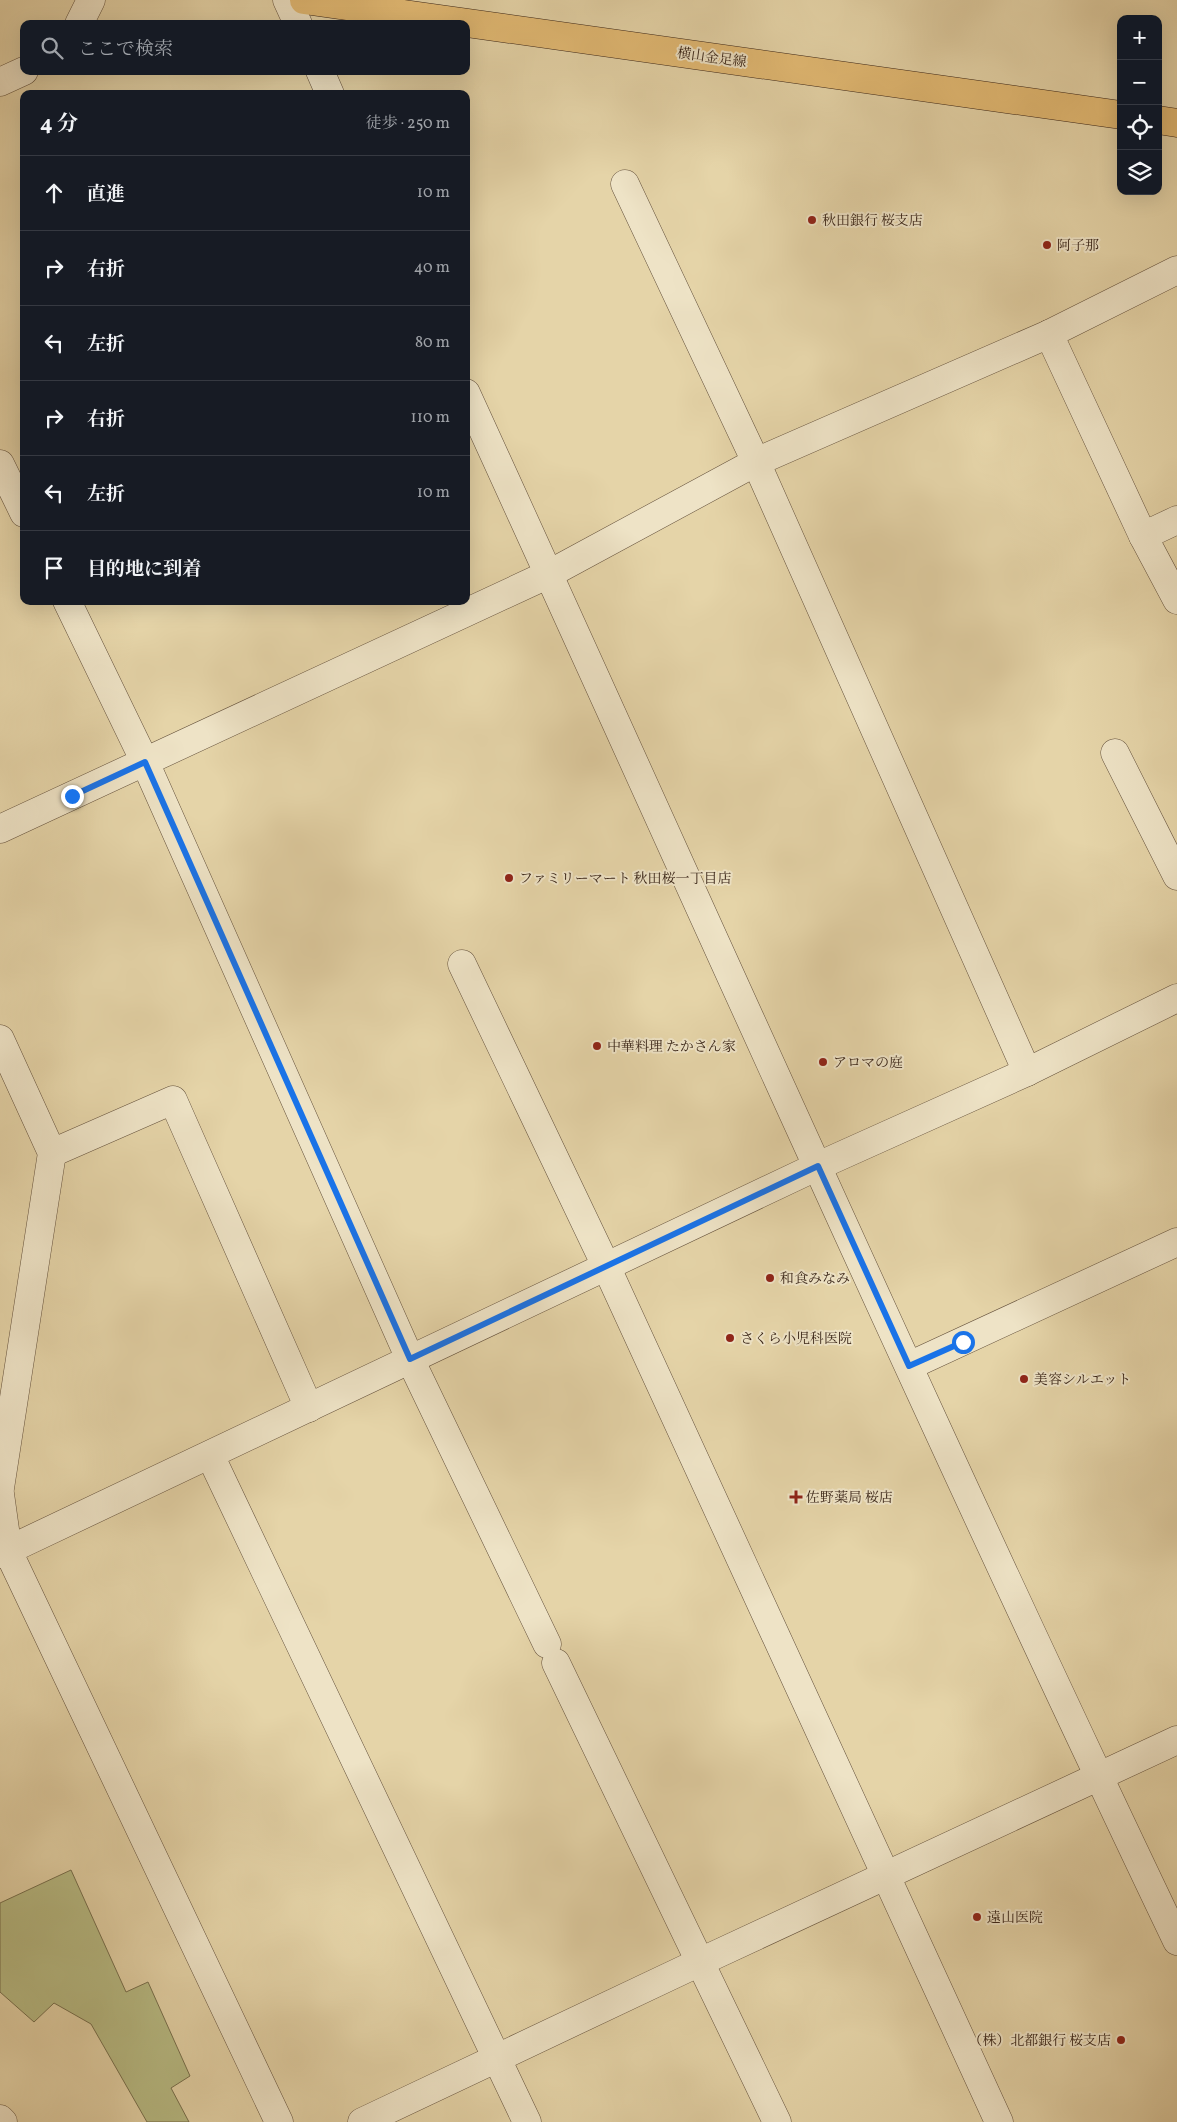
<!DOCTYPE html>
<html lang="ja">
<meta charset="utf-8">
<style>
body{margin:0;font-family:Vollkorn,"Noto Serif JP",serif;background:#242831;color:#f1f3f6}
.controls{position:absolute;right:15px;top:15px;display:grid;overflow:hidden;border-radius:10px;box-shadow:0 5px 20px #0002}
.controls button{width:45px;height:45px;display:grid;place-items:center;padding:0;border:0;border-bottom:1px solid #363941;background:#171b24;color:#f1f3f6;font:25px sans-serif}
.stop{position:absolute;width:15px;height:15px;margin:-11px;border:4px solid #1a73e8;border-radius:50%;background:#fff}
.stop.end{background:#1a73e8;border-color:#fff;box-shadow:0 1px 5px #0008}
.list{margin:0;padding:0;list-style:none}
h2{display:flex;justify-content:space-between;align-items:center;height:65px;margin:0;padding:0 20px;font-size:21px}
h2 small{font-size:16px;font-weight:400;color:#9ea1a6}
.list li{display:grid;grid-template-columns:32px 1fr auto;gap:15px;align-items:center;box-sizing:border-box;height:75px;padding:0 20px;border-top:1px solid #363941}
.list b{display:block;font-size:19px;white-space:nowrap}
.list em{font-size:16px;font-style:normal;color:#9ea1a6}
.icon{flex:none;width:28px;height:28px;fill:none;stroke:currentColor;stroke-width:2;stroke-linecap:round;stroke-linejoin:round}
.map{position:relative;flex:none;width:1177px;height:2122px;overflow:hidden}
.search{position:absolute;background:#171b24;box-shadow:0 5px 20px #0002;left:20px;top:20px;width:450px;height:55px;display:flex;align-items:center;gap:12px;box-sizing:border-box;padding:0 18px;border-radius:10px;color:#9ea1a6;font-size:19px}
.panel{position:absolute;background:#171b24;box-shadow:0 5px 20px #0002;left:20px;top:90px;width:450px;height:515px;border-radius:10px}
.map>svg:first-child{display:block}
.green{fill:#b8bc85;stroke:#78704e}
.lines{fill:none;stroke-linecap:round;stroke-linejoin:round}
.minor-casing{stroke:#64513c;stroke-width:29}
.tertiary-casing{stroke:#64513c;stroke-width:29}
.primary-casing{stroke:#392518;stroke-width:29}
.minor{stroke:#eee3c6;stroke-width:28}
.tertiary{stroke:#eee3c6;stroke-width:28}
.primary{stroke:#e2ba74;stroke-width:28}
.route{stroke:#1a73e8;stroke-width:6}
.poi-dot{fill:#8f2418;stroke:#eee3c6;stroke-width:2}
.labels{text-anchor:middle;stroke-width:4;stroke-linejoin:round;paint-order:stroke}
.street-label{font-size:14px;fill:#392518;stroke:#eee3c6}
.poi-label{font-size:14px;fill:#392518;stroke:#eee3c6;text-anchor:start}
</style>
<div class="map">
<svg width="1177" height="2122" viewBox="0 0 1177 2122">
<rect width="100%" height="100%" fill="#e5d4a8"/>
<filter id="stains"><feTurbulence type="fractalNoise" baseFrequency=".004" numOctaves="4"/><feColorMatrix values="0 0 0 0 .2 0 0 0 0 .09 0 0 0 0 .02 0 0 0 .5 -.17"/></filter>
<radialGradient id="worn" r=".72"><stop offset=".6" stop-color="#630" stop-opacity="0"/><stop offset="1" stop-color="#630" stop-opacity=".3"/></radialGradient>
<path class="green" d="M 71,1870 L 126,1992 L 148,1982 L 190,2076 L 171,2088 L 189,2122 L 147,2122 L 91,2024 L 54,2003 L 34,2022 L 0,1992 L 0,1903 Z"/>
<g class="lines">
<g class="minor-casing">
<g id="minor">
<path d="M 79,24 L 91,0"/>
<path d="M 0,82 L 24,71"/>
<path d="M 625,184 L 756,462 L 1027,1072"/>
<path d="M 1049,334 L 1143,536 L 1177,520"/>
<path d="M 0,464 L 24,513"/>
<path d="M 1143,536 L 1177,600"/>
<path d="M 67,601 L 145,762 L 410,1359 L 547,1644"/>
<path d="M 1115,753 L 1177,876"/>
<path d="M 0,829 L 549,574 L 756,462 L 1049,334 L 1177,270"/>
<path d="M 462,964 L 606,1266 L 999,2122"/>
<path d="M 0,1039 L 52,1153 L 0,1488"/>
<path d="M 52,1153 L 173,1100 L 309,1408"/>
<path d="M 909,1366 L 1177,1242"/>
<path d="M 210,1455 L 527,2122"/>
<path d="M 0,1494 L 8,1551 L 279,2122"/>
<path d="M 0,1554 L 818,1166 L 1027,1072 L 1177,998"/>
<path d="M 556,1663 L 777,2122"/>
<path d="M 0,2119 L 3,2122"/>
<path d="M 362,2122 L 700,1962 L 1177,1740"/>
</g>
</g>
<g class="tertiary-casing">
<g id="tertiary">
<path d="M 287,0 L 298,24"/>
<path d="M 320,71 L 330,94"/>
<path d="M 466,393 C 702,909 932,1429 1177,1941"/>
</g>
</g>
<g class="primary-casing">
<g id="primary">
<path d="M 304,0 L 1121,115"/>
<path d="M 1158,120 L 1177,123"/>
</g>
</g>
<use href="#minor" class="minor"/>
<use href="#tertiary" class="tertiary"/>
<use href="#primary" class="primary"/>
</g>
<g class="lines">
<path class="route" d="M 72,796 L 145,762 L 410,1359 L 818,1166 L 909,1366 L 963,1342"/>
</g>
<g class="poi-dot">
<circle cx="812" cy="220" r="5"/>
<circle cx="1047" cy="245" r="5"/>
<circle cx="509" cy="878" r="5"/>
<circle cx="597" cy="1046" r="5"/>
<circle cx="823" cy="1062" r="5"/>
<circle cx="770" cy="1278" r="5"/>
<circle cx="730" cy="1338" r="5"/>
<circle cx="1024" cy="1379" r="5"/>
<path d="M793.5 1489.5h5v5h5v5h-5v5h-5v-5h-5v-5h5z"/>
<circle cx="977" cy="1917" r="5"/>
<circle cx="1121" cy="2040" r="5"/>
</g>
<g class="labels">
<g class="street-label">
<text transform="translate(712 57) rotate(8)" y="5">横山金足線</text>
</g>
<g class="poi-label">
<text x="822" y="225">秋田銀行 桜支店</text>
<text x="1057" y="250">阿子那</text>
<text x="519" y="883">ファミリーマート 秋田桜一丁目店</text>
<text x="607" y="1051">中華料理 たかさん家</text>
<text x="833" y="1067">アロマの庭</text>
<text x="780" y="1283">和食みなみ</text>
<text x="740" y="1343">さくら小児科医院</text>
<text x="1034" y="1384">美容シルエット</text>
<text x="806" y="1502">佐野薬局 桜店</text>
<text x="987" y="1922">遠山医院</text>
<text x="1111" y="2045" text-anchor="end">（株）北都銀行 桜支店</text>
</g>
</g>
<rect width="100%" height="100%" filter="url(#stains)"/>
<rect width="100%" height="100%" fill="url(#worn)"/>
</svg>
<div class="controls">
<button>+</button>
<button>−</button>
<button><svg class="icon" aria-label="locate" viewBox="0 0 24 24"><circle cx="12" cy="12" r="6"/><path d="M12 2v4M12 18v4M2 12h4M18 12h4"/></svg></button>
<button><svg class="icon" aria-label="layers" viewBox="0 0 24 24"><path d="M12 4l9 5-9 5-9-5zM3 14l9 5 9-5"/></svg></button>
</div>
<div class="stop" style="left:963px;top:1342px"></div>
<div class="stop end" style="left:72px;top:796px"></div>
<div class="search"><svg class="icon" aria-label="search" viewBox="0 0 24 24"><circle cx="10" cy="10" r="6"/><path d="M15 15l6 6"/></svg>ここで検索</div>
<section class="panel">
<h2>4 分<small>徒歩 · 250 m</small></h2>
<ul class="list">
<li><svg class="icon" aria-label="ahead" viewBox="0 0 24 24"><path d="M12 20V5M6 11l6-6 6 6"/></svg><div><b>直進</b></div><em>10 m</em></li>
<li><svg class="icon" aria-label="right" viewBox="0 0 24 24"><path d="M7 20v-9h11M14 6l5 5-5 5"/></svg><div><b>右折</b></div><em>40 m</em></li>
<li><svg class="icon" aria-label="left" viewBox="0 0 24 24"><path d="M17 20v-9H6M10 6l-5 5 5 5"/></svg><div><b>左折</b></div><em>80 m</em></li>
<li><svg class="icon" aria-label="right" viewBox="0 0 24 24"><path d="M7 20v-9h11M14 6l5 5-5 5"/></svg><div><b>右折</b></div><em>110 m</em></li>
<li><svg class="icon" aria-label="left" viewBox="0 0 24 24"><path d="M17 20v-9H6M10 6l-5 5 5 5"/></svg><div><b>左折</b></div><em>10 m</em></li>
<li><svg class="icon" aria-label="arrive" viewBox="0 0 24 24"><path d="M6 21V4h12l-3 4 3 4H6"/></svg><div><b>目的地に到着</b></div></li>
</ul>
</section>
</div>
